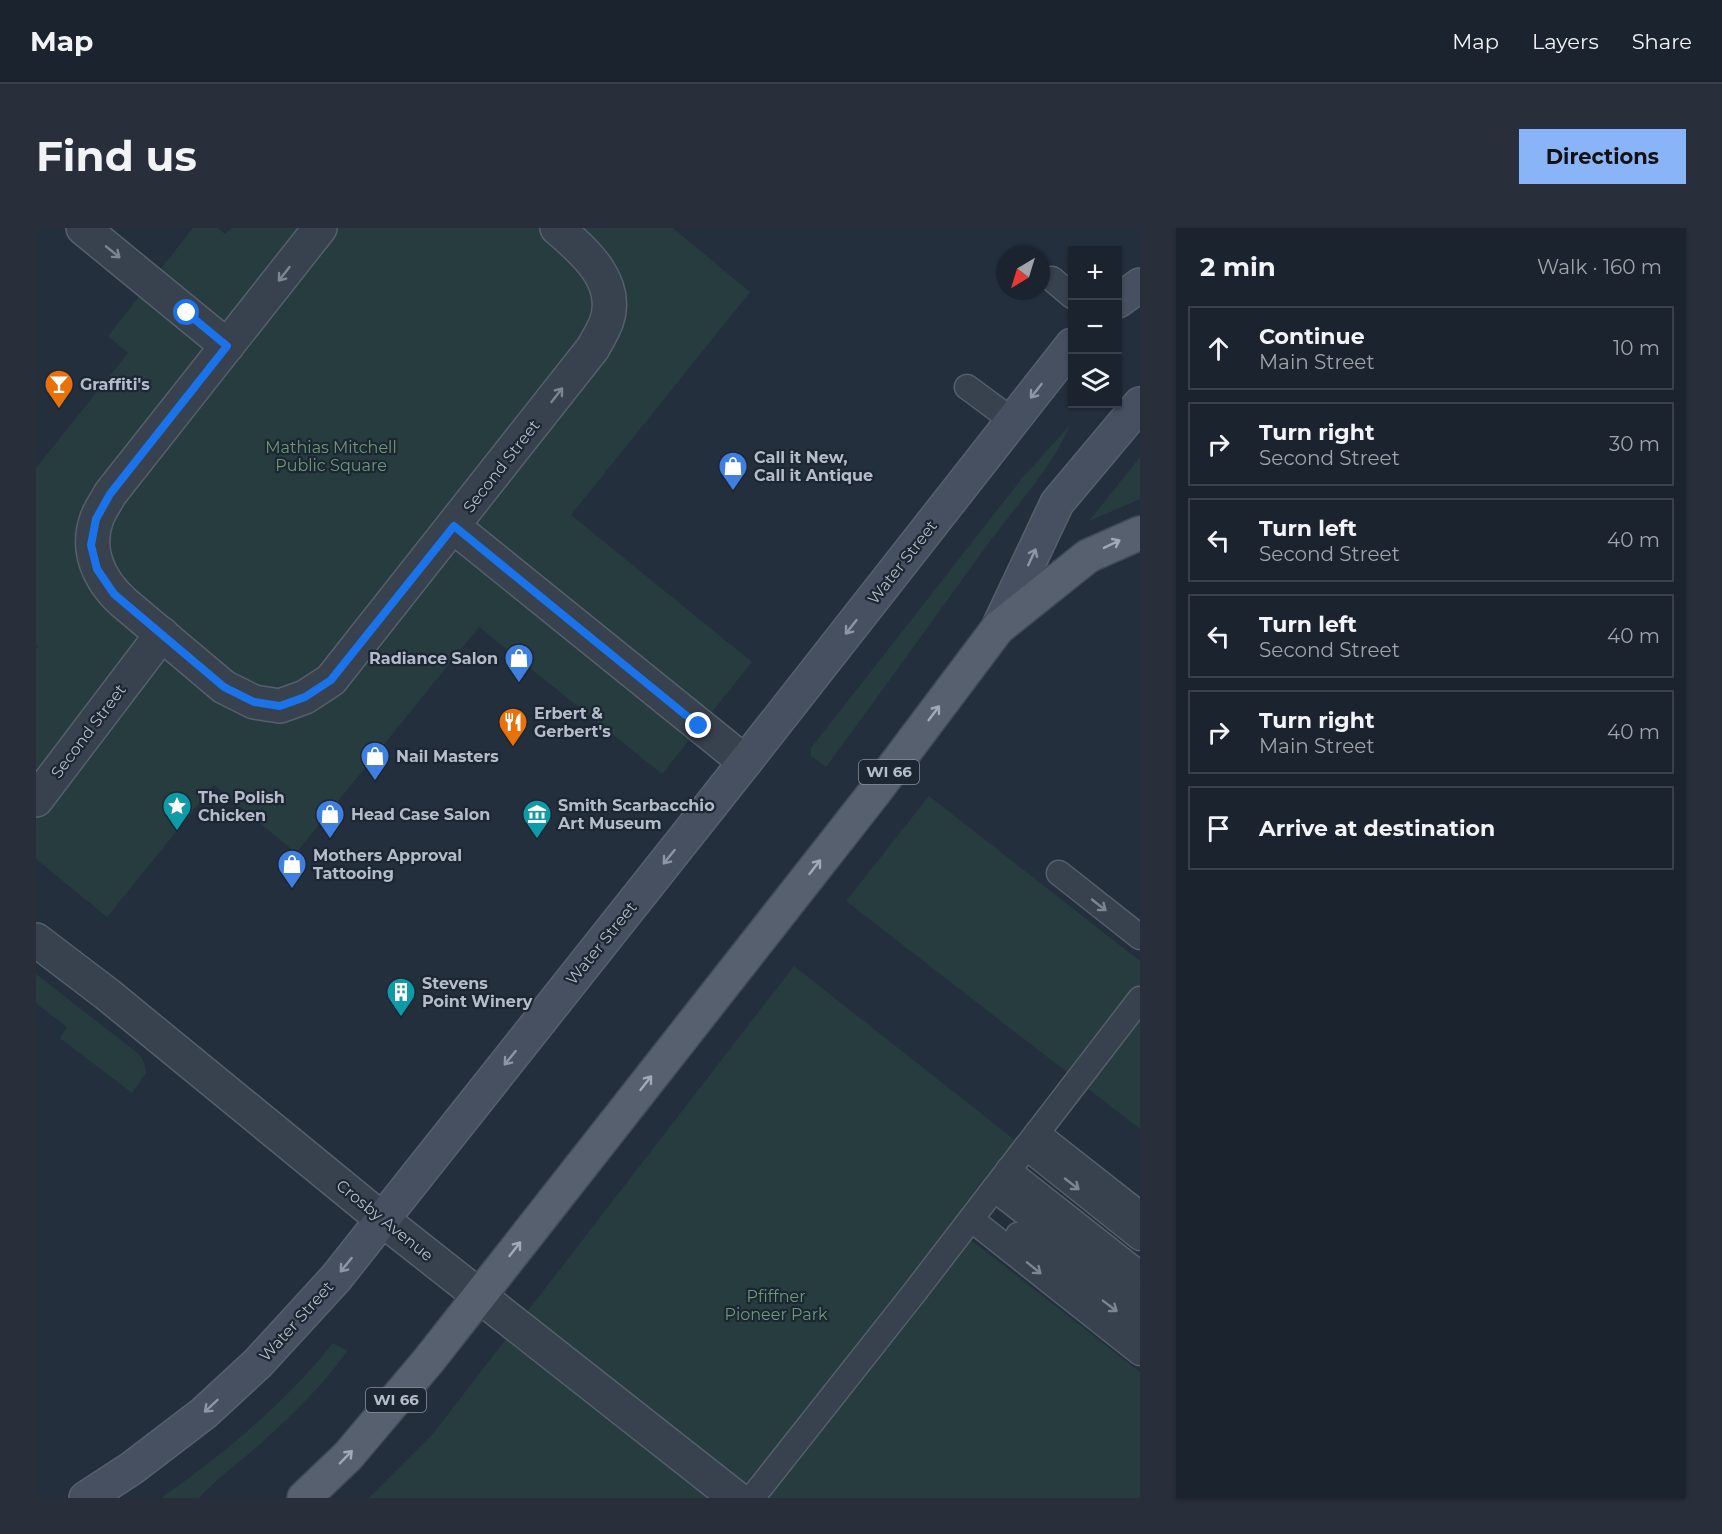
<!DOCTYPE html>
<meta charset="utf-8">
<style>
body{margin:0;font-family:Montserrat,sans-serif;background:#282f3a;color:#f1f3f6}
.controls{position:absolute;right:18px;top:18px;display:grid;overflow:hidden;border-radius:0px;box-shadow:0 2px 4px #0004}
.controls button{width:54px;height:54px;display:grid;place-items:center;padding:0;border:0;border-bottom:2px solid #39404a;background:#1b232e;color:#f1f3f6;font:30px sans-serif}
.compass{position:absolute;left:960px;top:18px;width:54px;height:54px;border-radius:50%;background:#1b232e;box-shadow:0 2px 4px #0004;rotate:218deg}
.stop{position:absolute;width:18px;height:18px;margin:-14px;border:4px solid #1a73e8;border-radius:50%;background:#fff}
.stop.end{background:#1a73e8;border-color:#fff;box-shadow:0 2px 6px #0008}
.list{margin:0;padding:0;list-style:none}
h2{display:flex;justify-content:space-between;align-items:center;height:78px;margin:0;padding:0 24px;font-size:26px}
h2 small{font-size:20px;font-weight:400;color:#a0a4aa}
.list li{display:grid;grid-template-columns:39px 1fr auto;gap:18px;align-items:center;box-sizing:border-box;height:84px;margin:0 12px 12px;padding:0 12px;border:2px solid #39404a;border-radius:0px}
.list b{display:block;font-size:22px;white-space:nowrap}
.list p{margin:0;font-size:20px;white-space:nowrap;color:#a0a4aa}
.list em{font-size:20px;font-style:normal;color:#a0a4aa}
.icon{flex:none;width:33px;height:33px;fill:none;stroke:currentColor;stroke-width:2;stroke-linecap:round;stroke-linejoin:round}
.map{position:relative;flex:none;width:1104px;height:1270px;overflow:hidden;border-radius:0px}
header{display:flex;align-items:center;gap:36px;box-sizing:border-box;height:84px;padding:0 30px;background:#1b232e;border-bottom:2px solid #39404a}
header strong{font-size:28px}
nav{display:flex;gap:33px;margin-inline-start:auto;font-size:21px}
.intro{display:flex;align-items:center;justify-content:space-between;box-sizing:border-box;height:144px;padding:0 36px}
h1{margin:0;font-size:42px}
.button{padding:15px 27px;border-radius:0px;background:#8ab4f8;color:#111;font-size:21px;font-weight:700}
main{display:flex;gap:36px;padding:0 36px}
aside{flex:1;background:#1b232e;border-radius:0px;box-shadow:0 2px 4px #0004}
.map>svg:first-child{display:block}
.green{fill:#263c3f}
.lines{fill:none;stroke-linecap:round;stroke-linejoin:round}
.lane-casing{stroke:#565f6c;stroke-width:27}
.street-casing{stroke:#565f6c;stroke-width:36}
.secondary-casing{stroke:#565f6c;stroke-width:36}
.primary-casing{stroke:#414a57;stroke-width:36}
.lane{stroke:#38414e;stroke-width:24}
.street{stroke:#38414e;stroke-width:33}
.secondary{stroke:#465061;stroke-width:33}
.primary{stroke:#56606e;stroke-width:33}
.oneway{stroke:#7c8592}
.oneway2{stroke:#8e96a5}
.oneway3{stroke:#a1aab7}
.route{stroke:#1a73e8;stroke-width:8}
.labels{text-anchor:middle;stroke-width:4.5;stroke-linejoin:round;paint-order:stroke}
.shield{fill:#1d2633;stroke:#878f9c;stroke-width:1.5}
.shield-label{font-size:15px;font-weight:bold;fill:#b4bcc9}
.poi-label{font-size:16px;font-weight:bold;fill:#b4bcc9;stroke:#1d2633;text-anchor:start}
.park-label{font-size:16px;fill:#6b9a76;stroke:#1d2633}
.street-label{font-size:16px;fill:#b4bcc9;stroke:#1d2633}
</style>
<header>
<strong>Map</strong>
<nav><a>Map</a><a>Layers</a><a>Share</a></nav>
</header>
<div class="intro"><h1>Find us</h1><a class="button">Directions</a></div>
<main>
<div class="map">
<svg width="1104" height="1270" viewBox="0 0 1104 1270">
<rect width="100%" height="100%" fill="#242f3e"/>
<g class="green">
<path d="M 157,0 L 182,0 L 189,6 L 195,0 L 637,0 L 714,64 L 535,287 L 716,434 L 626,546 L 443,399 L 260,625 L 178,557 L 71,689 L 0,631 L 0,421 L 2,419 L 0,417 L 0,240 L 92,125 L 72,108 Z"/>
<path d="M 1035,196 C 1012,246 980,277 949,320 C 896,393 844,466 790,539 L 775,528 L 775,520 L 987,249 Z"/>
<path d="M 1104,229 L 1104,271 L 1053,293 Z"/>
<path d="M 893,568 L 1104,733 L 1104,901 L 810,673 Z"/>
<path d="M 758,738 L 980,913 L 916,997 L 1104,1144 L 1104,1270 L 333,1270 L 396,1207 Z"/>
<path d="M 0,746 L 104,827 L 108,834 L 110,845 L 96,865 L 24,810 L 31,799 L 0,775 Z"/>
<path d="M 297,1115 L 311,1123 C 287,1158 254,1189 222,1218 C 202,1236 181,1250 163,1270 L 125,1270 C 187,1227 250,1174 297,1115 Z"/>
</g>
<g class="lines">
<g class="lane-casing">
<g id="lane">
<path d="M 1016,51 L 1036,68"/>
<path d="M 931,159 L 977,193"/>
<path d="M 1023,645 L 1104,709"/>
<path d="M 1001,905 L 1104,986"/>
<path d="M 990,919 L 1104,1010"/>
<path d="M 972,942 L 1104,1046"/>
<path d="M 958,961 L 1104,1074"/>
<path d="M 935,991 L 1104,1125"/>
<path d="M 982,1007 L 1104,1101"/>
<path d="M 716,1270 L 878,1065 L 1104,771"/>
</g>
</g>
<g class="street-casing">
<g id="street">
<path d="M 47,0 L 191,118"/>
<path d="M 284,0 L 74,266 C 70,274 64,282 61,290 C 49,322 63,352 87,374 L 188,459 L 218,474 L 244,478 L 269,469 L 295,452 L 557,120 C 561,112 567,103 570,95 C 585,54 548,23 521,0"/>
<path d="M 418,299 L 709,534"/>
<path d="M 0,572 L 126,406"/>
<path d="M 0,712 L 71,766 L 347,992 L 700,1270"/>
</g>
</g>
<g class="secondary-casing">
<g id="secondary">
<path d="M 1082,73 L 1104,57"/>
<path d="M 962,400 L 1021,275 L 1104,176"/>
<path d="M 50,1270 L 96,1240 L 168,1185 L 222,1135 L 300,1050 L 709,534 L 1036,117"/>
</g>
</g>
<g class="primary-casing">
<path id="primary" d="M 268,1270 L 312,1228 L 393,1132 L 838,565 L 962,400 L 1052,328 L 1104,305"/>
</g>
<use href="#lane" class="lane"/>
<use href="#street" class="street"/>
<use href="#secondary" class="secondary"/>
<use href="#primary" class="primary"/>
</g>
<defs><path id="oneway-shaft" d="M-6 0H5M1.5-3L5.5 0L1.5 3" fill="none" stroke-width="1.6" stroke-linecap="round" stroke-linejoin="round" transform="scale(1.5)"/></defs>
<g class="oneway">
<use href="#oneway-shaft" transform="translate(77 24) rotate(39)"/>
<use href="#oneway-shaft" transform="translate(248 46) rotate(128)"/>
<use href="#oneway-shaft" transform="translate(521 167) rotate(-52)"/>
<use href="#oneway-shaft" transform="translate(1063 677) rotate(38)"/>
<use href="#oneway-shaft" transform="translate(1036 956) rotate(38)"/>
<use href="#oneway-shaft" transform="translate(998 1040) rotate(39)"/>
<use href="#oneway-shaft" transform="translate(1074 1078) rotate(37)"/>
</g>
<g class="oneway2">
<use href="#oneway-shaft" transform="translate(1000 163) rotate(128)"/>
<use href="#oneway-shaft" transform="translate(996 329) rotate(-65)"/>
<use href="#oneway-shaft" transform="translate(815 399) rotate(128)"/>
<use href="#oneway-shaft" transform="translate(633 629) rotate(129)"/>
<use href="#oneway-shaft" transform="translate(474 830) rotate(129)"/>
<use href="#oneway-shaft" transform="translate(310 1037) rotate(129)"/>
<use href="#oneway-shaft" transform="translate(175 1178) rotate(137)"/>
</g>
<g class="oneway3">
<use href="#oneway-shaft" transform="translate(1076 316) rotate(-26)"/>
<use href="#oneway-shaft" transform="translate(898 485) rotate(-53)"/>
<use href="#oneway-shaft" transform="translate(779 639) rotate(-52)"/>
<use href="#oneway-shaft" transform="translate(610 855) rotate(-52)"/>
<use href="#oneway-shaft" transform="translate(479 1021) rotate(-52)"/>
<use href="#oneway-shaft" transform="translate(310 1229) rotate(-46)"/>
</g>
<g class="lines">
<path class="route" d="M 151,85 L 191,118 L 74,266 L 60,291 L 55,317 L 61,341 L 78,366 L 188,459 L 218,474 L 244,478 L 269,469 L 295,452 L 418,298 L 663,498"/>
</g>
<defs>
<g id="bar-pin" transform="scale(1.5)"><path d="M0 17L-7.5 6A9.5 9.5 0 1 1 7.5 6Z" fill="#e8710a" stroke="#1d2633"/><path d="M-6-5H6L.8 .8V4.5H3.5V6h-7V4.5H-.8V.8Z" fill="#fff"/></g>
<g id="shop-pin" transform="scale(1.5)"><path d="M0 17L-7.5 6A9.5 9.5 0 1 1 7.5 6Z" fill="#3f7fe0" stroke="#1d2633"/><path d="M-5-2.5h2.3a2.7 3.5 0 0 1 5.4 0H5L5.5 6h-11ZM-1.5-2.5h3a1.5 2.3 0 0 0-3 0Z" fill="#fff"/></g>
<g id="restaurant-pin" transform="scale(1.5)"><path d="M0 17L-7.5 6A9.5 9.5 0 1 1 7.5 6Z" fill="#e8710a" stroke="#1d2633"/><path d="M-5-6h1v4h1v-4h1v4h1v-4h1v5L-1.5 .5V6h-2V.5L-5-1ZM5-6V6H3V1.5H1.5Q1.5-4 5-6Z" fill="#fff"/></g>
<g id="sight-pin" transform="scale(1.5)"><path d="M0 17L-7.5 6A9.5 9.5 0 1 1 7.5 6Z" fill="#0f9aa8" stroke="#1d2633"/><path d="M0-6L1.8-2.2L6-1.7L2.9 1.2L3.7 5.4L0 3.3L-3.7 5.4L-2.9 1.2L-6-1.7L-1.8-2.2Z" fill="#fff"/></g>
<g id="museum-pin" transform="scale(1.5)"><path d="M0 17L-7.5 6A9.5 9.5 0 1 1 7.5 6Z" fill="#0f9aa8" stroke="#1d2633"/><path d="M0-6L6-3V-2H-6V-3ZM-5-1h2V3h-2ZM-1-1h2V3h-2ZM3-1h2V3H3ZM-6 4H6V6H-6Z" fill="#fff"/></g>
<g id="building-pin" transform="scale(1.5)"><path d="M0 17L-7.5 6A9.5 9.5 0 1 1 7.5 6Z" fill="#0f9aa8" stroke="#1d2633"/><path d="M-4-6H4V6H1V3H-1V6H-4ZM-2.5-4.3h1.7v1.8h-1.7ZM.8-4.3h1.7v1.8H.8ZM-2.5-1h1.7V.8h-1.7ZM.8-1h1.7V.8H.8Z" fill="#fff"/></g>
</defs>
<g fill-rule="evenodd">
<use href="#bar-pin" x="23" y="156"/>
<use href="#shop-pin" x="697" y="238"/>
<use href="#shop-pin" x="483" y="430"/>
<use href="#restaurant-pin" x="477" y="494"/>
<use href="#shop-pin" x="339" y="528"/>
<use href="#sight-pin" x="141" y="578"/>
<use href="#shop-pin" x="294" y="586"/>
<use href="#museum-pin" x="501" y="586"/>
<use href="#shop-pin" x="256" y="636"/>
<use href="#building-pin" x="365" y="764"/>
</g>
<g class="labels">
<g class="shield">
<rect x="823" y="532" width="60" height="24" rx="4.5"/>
<rect x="330" y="1160" width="60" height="24" rx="4.5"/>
</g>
<g class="shield-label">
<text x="853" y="549">WI 66</text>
<text x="360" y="1177">WI 66</text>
</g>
<g class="poi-label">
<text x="44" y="162">Graffiti's</text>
<text x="718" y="235">Call it New,<tspan x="718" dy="18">Call it Antique</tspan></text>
<text x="462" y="436" text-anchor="end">Radiance Salon</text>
<text x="498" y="491">Erbert &amp;<tspan x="498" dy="18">Gerbert's</tspan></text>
<text x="360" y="534">Nail Masters</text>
<text x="162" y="575">The Polish<tspan x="162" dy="18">Chicken</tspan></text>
<text x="522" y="583">Smith Scarbacchio<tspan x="522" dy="18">Art Museum</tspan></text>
<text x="315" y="592">Head Case Salon</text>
<text x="277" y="633">Mothers Approval<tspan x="277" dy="18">Tattooing</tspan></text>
<text x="386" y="761">Stevens<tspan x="386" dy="18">Point Winery</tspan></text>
</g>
<g class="park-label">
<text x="295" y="225">Mathias Mitchell<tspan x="295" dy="18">Public Square</tspan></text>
<text x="740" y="1074">Pfiffner<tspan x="740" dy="18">Pioneer Park</tspan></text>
</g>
<g class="street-label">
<text transform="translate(465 238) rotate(-52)" y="6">Second Street</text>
<text transform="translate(866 334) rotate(-52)" y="6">Water Street</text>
<text transform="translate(52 503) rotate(-53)" y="6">Second Street</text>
<text transform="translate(565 715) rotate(-51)" y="6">Water Street</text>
<text transform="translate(349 992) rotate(39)" y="6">Crosby Avenue</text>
<text transform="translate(260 1093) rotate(-48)" y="6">Water Street</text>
</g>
</g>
</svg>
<div class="controls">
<button>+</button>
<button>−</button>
<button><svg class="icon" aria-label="layers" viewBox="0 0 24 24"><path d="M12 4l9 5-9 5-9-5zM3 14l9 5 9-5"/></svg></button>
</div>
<svg class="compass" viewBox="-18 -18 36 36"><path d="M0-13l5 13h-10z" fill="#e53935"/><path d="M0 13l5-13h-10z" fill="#a0a4aa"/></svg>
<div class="stop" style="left:151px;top:85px"></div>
<div class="stop end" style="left:663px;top:498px"></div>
</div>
<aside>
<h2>2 min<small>Walk · 160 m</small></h2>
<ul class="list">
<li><svg class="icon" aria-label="ahead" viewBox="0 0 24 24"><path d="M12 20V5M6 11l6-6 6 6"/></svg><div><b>Continue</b><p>Main Street</p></div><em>10 m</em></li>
<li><svg class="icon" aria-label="right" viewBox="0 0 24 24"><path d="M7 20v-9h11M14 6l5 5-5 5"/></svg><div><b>Turn right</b><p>Second Street</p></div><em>30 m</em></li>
<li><svg class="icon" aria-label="left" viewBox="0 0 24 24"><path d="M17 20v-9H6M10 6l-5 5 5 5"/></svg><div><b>Turn left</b><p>Second Street</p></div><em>40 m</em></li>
<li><svg class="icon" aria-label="left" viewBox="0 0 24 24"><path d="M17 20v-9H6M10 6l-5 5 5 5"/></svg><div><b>Turn left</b><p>Second Street</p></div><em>40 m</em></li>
<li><svg class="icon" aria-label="right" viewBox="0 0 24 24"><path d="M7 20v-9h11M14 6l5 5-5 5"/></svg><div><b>Turn right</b><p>Main Street</p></div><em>40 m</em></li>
<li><svg class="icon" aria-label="arrive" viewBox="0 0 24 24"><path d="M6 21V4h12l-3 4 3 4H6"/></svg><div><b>Arrive at destination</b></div></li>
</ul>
</aside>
</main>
